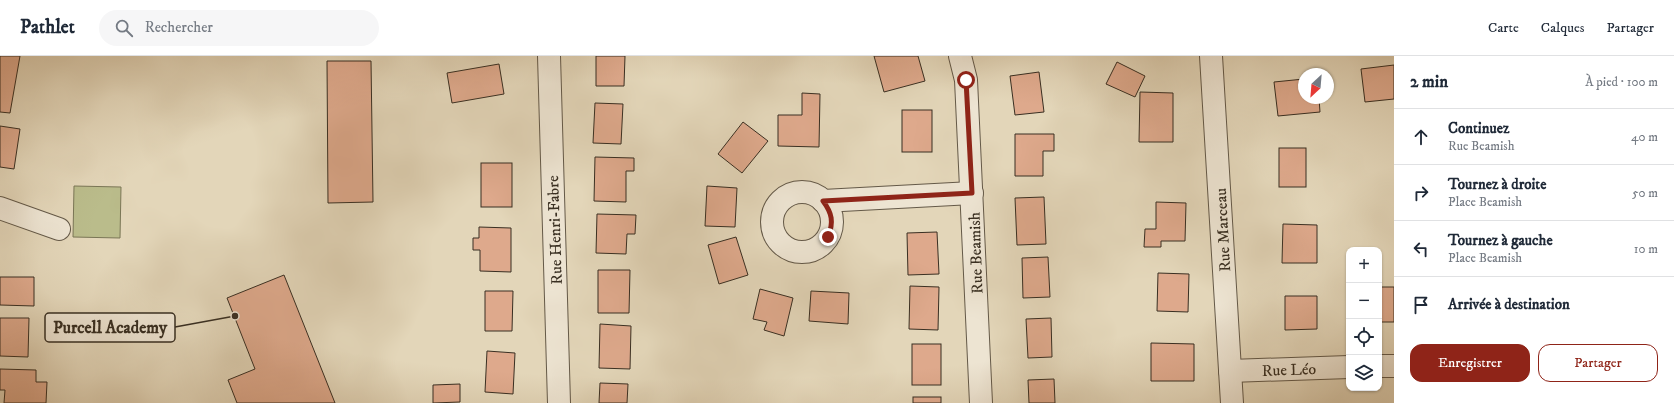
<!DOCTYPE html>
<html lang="fr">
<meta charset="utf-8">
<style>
body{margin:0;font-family:"IM FELL DW Pica",serif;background:#f6f6f7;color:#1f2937}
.controls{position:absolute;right:12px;bottom:12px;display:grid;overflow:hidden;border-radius:8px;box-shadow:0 1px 3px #0004}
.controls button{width:36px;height:36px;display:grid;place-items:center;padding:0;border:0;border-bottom:1px solid #e0e1e3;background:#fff;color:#1f2937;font:20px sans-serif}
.compass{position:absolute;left:1298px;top:12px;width:36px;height:36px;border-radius:50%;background:#fff;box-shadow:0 1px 3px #0004;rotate:206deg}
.stop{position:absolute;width:12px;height:12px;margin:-9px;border:3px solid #8f2418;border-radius:50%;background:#fff}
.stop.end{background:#8f2418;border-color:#fff;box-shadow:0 1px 4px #0008}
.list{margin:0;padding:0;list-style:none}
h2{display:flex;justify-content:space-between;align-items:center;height:52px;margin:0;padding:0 16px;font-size:17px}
h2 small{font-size:13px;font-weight:400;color:#747a83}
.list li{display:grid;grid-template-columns:26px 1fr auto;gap:12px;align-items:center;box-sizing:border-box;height:56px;padding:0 16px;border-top:1px solid #e0e1e3}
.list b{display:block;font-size:15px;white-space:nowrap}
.list p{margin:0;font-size:13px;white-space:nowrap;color:#747a83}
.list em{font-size:13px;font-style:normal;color:#747a83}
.actions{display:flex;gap:8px;padding:12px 16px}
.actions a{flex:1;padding:9px 0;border:1px solid #8f2418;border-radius:12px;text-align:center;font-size:14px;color:#8f2418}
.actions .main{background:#8f2418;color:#fff}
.icon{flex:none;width:22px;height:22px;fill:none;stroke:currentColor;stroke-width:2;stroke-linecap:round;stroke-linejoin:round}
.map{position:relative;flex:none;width:1394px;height:347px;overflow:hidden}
header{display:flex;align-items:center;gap:24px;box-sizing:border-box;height:56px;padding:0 20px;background:#fff;border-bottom:1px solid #e0e1e3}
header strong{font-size:19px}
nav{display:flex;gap:22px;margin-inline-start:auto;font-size:14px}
.search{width:280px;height:36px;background:#f6f6f7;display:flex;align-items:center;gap:10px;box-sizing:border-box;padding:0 14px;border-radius:22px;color:#747a83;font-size:15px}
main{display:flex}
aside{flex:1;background:#fff}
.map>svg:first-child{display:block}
.green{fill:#babc8b;stroke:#7a7656}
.building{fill:#dea98c;stroke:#392f22}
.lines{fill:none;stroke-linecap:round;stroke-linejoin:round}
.minor-casing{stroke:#645948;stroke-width:24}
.minor{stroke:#ede4d2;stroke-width:22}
.route{stroke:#8f2418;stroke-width:5}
.labels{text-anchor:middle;stroke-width:3.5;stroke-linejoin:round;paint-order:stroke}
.street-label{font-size:16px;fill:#392f22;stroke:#ede4d2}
.leader{fill:none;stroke:#392f22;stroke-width:1.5}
.callout-dot{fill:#392f22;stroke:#ede4d2;stroke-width:1.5}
.callout{fill:#ede4d2;stroke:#392f22;stroke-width:1.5}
.callout-label{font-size:17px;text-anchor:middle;font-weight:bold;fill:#392f22}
</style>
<header>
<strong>Pathlet</strong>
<div class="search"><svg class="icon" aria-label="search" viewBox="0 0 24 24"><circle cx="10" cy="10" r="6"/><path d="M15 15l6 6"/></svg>Rechercher</div>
<nav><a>Carte</a><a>Calques</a><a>Partager</a></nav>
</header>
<main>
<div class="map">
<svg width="1394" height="347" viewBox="0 0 1394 347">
<rect width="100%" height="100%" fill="#e3d6b9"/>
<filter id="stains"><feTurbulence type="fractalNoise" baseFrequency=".005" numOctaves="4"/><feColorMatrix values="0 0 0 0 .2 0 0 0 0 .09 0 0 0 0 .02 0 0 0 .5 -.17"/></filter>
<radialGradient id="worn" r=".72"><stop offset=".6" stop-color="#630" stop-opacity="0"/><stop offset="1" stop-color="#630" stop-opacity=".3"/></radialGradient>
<path class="green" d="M 74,130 L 121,131 L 120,182 L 73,181 Z"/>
<g class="building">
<path d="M 0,0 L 20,0 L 10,57 L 0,56 Z"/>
<path d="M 596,0 L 625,0 L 624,30 L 596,30 Z"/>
<path d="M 874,0 L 918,0 L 925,25 L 884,36 Z"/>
<path d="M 327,5 L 371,5 L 373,146 L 328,147 Z"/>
<path d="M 1117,6 L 1145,20 L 1135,41 L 1106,28 Z"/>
<path d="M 499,8 L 504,38 L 452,47 L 447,17 Z"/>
<path d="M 1394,9 L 1394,43 L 1365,46 L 1361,13 Z"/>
<path d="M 1039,16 L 1044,56 L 1015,59 L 1010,20 Z"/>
<path d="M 1304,23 L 1304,42 L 1319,42 L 1320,56 L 1278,60 L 1274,26 Z"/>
<path d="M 1140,36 L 1173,37 L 1173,86 L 1139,86 Z"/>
<path d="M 802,37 L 820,38 L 819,91 L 778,90 L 778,59 L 802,59 Z"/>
<path d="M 595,47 L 623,48 L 621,88 L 593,87 Z"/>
<rect x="902" y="54" width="30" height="42"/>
<path d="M 743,66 L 768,85 L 742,117 L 718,98 Z"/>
<path d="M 0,70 L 20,73 L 14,113 L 0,111 Z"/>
<path d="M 1015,78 L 1054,78 L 1054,95 L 1043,95 L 1043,120 L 1015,120 Z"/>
<rect x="1279" y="92" width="27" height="39"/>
<path d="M 595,101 L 634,102 L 634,115 L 626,115 L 626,146 L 594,145 Z"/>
<rect x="481" y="107" width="31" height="44"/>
<path d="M 707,130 L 737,132 L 735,171 L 705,170 Z"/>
<path d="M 1044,141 L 1046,188 L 1017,189 L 1015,142 Z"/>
<path d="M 1156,146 L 1186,147 L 1185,185 L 1161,185 L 1161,191 L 1144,191 L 1145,173 L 1156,173 Z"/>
<path d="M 597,158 L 636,159 L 635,178 L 627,178 L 626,198 L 596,197 Z"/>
<path d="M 1283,168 L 1317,169 L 1317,207 L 1282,207 Z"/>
<path d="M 479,171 L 511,172 L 511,216 L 480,215 L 480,194 L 473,194 L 473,182 L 479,182 Z"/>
<path d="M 937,176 L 939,218 L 908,219 L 907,177 Z"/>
<path d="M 736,181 L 748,219 L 719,228 L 708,189 Z"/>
<path d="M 1048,201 L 1050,241 L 1023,242 L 1022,202 Z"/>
<path d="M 598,214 L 630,214 L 629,257 L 598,257 Z"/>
<path d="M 1158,217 L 1189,218 L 1188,256 L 1157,255 Z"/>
<path d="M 284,219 L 335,347 L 237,347 L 228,324 L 255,313 L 227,242 Z"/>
<path d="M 0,221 L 34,221 L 34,250 L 0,249 Z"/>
<path d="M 910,230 L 939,231 L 938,274 L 909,273 Z"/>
<rect x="1379" y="231" width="15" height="35"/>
<path d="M 760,233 L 793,242 L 784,280 L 764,274 L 767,266 L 753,263 Z"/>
<path d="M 485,235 L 513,235 L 512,275 L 485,275 Z"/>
<path d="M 811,235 L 849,237 L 848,268 L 809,265 Z"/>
<path d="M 1285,240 L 1317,240 L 1317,273 L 1285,274 Z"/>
<path d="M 0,262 L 29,262 L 28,301 L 0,300 Z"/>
<path d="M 1051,262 L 1052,301 L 1028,302 L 1026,263 Z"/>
<path d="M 600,268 L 631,270 L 630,313 L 599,312 Z"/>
<path d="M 1151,287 L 1194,288 L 1194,325 L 1151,325 Z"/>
<rect x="912" y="288" width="29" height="41"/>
<path d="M 487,295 L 515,297 L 513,338 L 485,336 Z"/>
<path d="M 0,313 L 36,314 L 36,326 L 47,326 L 46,347 L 4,347 L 5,334 L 0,334 Z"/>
<path d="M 1054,323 L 1055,347 L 1029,347 L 1028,324 Z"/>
<path d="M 600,327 L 628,328 L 627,347 L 599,347 Z"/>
<path d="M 460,328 L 460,346 L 433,347 L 433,329 Z"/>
<rect x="913" y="341" width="28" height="6"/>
</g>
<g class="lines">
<g class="minor-casing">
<g id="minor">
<path d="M 549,0 L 559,347"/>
<path d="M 960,0 L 966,24 L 981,347"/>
<path d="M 1211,0 L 1232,347"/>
<circle cx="802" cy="166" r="30"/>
<path d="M 823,145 L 972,137"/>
<path d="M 0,152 L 59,173"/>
<path d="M 1379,310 L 1394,310"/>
<path d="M 1230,315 L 1349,311"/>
</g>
</g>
<use href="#minor" class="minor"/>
</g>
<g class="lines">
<path class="route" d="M 828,181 C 834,166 832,157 823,145 L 972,137 L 966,24"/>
</g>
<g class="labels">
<g class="street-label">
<text transform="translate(554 174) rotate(-92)" y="6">Rue Henri-Fabre</text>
<text transform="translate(1222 174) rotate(-93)" y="6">Rue Marceau</text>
<text transform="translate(975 197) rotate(-92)" y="6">Rue Beamish</text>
<text transform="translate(1289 313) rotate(-2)" y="6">Rue Léo</text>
</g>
</g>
<path class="leader" d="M235 260L175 271"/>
<circle class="callout-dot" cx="235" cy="260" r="4"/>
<rect class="callout" x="45" y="257" width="130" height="29" rx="4"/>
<g class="callout-label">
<text x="110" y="277">Purcell Academy</text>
</g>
<rect width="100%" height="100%" filter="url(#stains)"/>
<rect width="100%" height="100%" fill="url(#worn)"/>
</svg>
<div class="controls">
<button>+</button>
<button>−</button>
<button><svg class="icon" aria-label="locate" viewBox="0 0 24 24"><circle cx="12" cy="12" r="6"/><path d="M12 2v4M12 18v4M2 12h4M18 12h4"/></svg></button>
<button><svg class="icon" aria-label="layers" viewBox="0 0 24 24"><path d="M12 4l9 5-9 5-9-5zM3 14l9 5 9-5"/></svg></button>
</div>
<svg class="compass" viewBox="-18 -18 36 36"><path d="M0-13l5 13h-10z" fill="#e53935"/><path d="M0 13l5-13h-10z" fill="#747a83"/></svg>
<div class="stop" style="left:966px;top:24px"></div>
<div class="stop end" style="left:828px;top:181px"></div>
</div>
<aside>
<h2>2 min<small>À pied · 100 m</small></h2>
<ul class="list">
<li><svg class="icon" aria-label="ahead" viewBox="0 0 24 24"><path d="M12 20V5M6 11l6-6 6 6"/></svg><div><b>Continuez</b><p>Rue Beamish</p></div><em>40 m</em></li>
<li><svg class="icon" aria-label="right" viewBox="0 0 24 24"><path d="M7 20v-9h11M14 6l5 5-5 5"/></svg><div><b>Tournez à droite</b><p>Place Beamish</p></div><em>50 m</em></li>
<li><svg class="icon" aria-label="left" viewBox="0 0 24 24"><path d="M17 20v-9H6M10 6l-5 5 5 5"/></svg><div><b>Tournez à gauche</b><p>Place Beamish</p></div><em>10 m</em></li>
<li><svg class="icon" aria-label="arrive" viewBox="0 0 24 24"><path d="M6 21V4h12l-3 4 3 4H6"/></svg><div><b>Arrivée à destination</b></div></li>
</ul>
<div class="actions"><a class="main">Enregistrer</a><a>Partager</a></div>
</aside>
</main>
